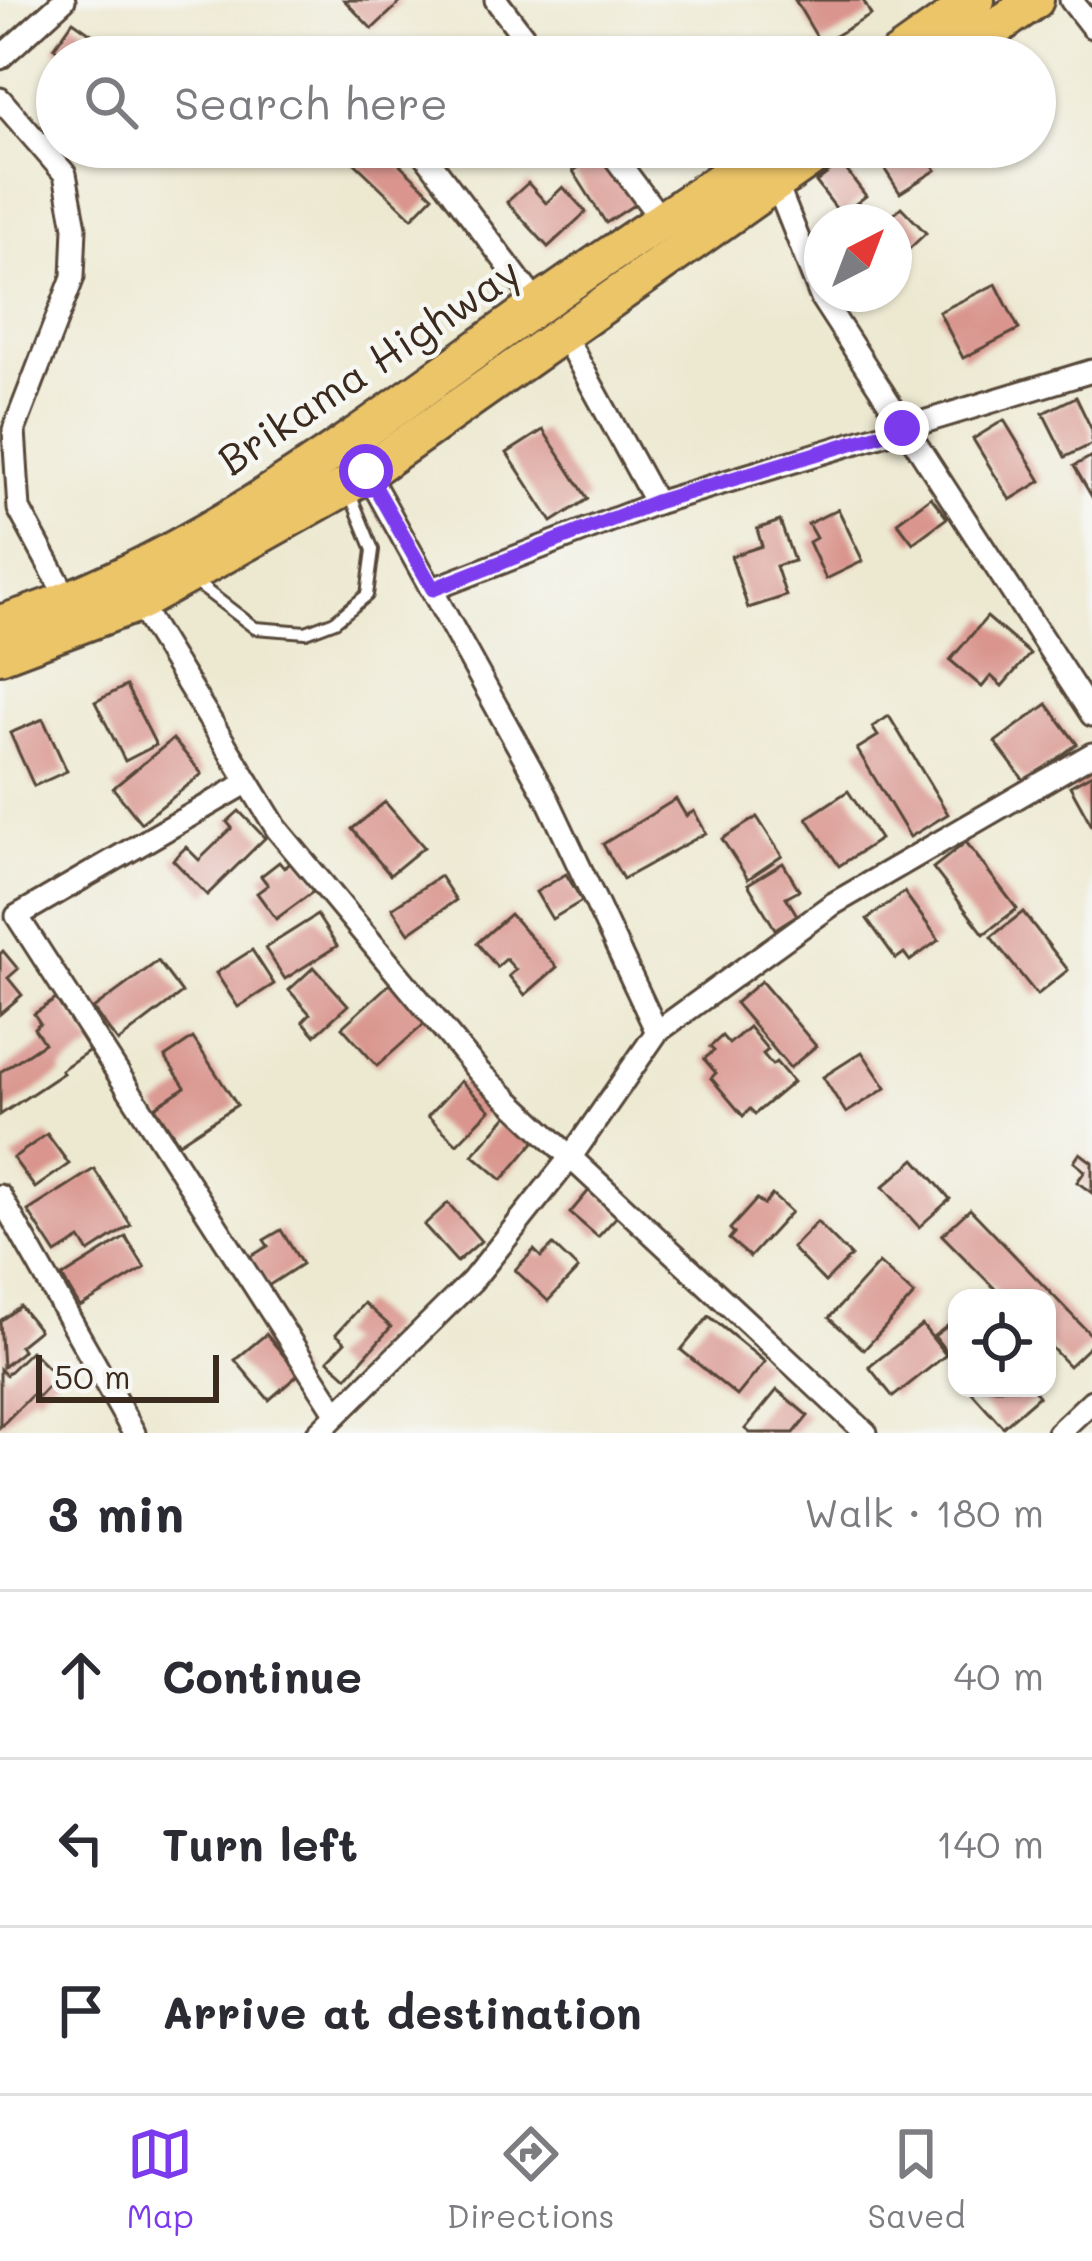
<!DOCTYPE html>
<meta charset="utf-8">
<style>
body{margin:0;font-family:Mali,sans-serif;background:#f7f7f7;color:#2b2b33}
.controls{position:absolute;right:36px;bottom:36px;display:grid;overflow:hidden;border-radius:24px;box-shadow:0 3px 9px #0004}
.controls button{width:108px;height:108px;display:grid;place-items:center;padding:0;border:0;border-bottom:3px solid #e1e1e2;background:#fff;color:#2b2b33;font:60px sans-serif}
.compass{position:absolute;left:804px;top:204px;width:108px;height:108px;border-radius:50%;background:#fff;box-shadow:0 3px 9px #0004;rotate:42deg}
.scale{position:absolute;left:36px;bottom:30px;width:183px;box-sizing:border-box;padding-left:12px;border:6px solid #3b2a1e;border-top:0;font-size:33px;line-height:42px;white-space:nowrap;color:#3b2a1e;-webkit-text-stroke:9px #f6f6f2;paint-order:stroke}
.stop{position:absolute;width:36px;height:36px;margin:-27px;border:9px solid #7c3aed;border-radius:50%;background:#fff}
.stop.end{background:#7c3aed;border-color:#fff;box-shadow:0 3px 12px #0008}
.list{margin:0;padding:0;list-style:none}
h2{display:flex;justify-content:space-between;align-items:center;height:156px;margin:0;padding:0 48px;font-size:51px}
h2 small{font-size:39px;font-weight:400;color:#7c7c81}
.list li{display:grid;grid-template-columns:78px 1fr auto;gap:36px;align-items:center;box-sizing:border-box;height:168px;padding:0 48px;border-top:3px solid #e1e1e2}
.list b{display:block;font-size:45px;white-space:nowrap}
.list em{font-size:39px;font-style:normal;color:#7c7c81}
.icon{flex:none;width:66px;height:66px;fill:none;stroke:currentColor;stroke-width:2;stroke-linecap:round;stroke-linejoin:round}
.map{position:relative;flex:none;width:1092px;height:1433px;overflow:hidden}
.search{position:absolute;background:#fff;box-shadow:0 3px 9px #0004;left:36px;right:36px;top:36px;height:132px;display:flex;align-items:center;gap:30px;box-sizing:border-box;padding:0 42px;border-radius:66px;color:#7c7c81;font-size:45px}
.sheet{height:660px;background:#fff}
nav{display:flex;justify-content:space-around;align-items:center;box-sizing:border-box;height:168px;border-top:3px solid #e1e1e2;background:#fff;font-size:33px;color:#7c7c81}
nav a{display:grid;justify-items:center;gap:6px}
nav .on{color:#7c3aed}
.map>svg:first-child{display:block}
.building{fill:#d9958e}
.lines{fill:none;stroke-linecap:round;stroke-linejoin:round}
.lane-casing{stroke:#564739;stroke-width:16}
.street-casing{stroke:#564739;stroke-width:27}
.highway-casing{stroke:#564739;stroke-width:42}
.lane{stroke:#fff;stroke-width:10}
.street{stroke:#fff;stroke-width:21}
.highway{stroke:#ecc569;stroke-width:36}
.route{stroke:#7c3aed;stroke-width:15}
.labels{text-anchor:middle;stroke-width:9;stroke-linejoin:round;paint-order:stroke}
.street-label{font-size:42px;fill:#3b2a1e;stroke:#f6f6f2}
</style>
<div class="map">
<svg width="1092" height="1433" viewBox="0 0 1092 1433">
<rect width="100%" height="100%" fill="#f6f6f2"/>
<filter id="ink" filterUnits="userSpaceOnUse"><feTurbulence type="fractalNoise" baseFrequency=".00833" numOctaves="2"/><feDisplacementMap in="SourceGraphic" scale="24" xChannelSelector="R" yChannelSelector="G"/><feConvolveMatrix kernelMatrix="1 2 1 2 8 2 1 2 1" color-interpolation-filters="sRGB"/></filter>
<filter id="wash" filterUnits="userSpaceOnUse"><feTurbulence type="fractalNoise" baseFrequency=".004" numOctaves="4" result="noise"/><feDisplacementMap in="SourceGraphic" scale="48" xChannelSelector="R" yChannelSelector="G"/><feGaussianBlur stdDeviation="2.7" result="paint"/><feColorMatrix in="noise" values="0 0 0 0 0 0 0 0 0 0 0 0 0 0 0 0 0 1.4 0 .05"/><feComposite in="paint" operator="in"/></filter>
<g filter="url(#wash)">
<rect width="100%" height="100%" fill="#ede9d1"/>
<g id="blocks">
<g class="building">
<path d="M 344,0 L 403,0 L 372,29 Z"/>
<path d="M 795,0 L 863,0 L 871,15 L 821,44 Z"/>
<path d="M 73,21 L 110,47 L 103,57 L 67,57 L 54,48 Z"/>
<path d="M 477,43 L 481,57 L 443,57 L 442,52 Z"/>
<path d="M 338,147 L 403,147 L 393,158 L 433,196 L 412,218 Z"/>
<path d="M 879,147 L 921,147 L 936,170 L 900,193 L 873,151 Z"/>
<path d="M 607,149 L 640,201 L 606,223 L 573,171 Z"/>
<path d="M 841,163 L 866,196 L 841,215 L 816,182 Z"/>
<path d="M 528,183 L 546,203 L 563,187 L 586,212 L 548,247 L 507,202 Z"/>
<path d="M 901,207 L 926,233 L 894,263 L 894,222 L 885,222 Z"/>
<path d="M 996,284 L 1019,329 L 963,358 L 939,312 Z"/>
<path d="M 1076,397 L 1092,430 L 1092,444 L 1065,457 L 1043,413 Z"/>
<path d="M 1004,420 L 1041,481 L 1010,500 L 973,439 Z"/>
<path d="M 543,430 L 588,499 L 552,522 L 507,453 Z"/>
<path d="M 1092,456 L 1092,497 L 1074,466 Z"/>
<path d="M 931,497 L 947,518 L 913,543 L 897,522 Z"/>
<path d="M 838,509 L 863,561 L 826,579 L 809,542 L 816,538 L 808,524 Z"/>
<path d="M 780,521 L 794,561 L 776,566 L 786,596 L 748,608 L 731,556 L 762,546 L 757,529 Z"/>
<path d="M 987,617 L 1030,654 L 1002,686 L 991,676 L 982,687 L 950,660 Z"/>
<path d="M 126,686 L 156,745 L 125,761 L 95,702 Z"/>
<path d="M 1047,704 L 1077,744 L 1025,782 L 995,742 Z"/>
<path d="M 889,716 L 948,814 L 910,837 L 857,749 L 878,736 L 872,727 Z"/>
<path d="M 43,719 L 67,771 L 34,786 L 10,733 Z"/>
<path d="M 173,739 L 202,774 L 141,823 L 113,788 Z"/>
<path d="M 1092,774 L 1092,826 L 1070,786 Z"/>
<path d="M 848,791 L 880,839 L 839,866 L 807,818 Z"/>
<path d="M 676,799 L 686,816 L 694,811 L 706,833 L 623,879 L 603,844 Z"/>
<path d="M 385,802 L 424,847 L 390,875 L 352,829 Z"/>
<path d="M 239,811 L 265,838 L 207,895 L 173,860 L 186,847 L 199,860 L 232,828 L 227,822 Z"/>
<path d="M 757,817 L 782,856 L 748,879 L 722,839 Z"/>
<path d="M 966,842 L 1017,909 L 984,934 L 933,868 Z"/>
<path d="M 299,857 L 321,886 L 276,919 L 257,893 L 268,885 L 261,876 L 279,862 L 284,868 Z"/>
<path d="M 783,863 L 799,890 L 786,897 L 797,915 L 775,929 L 748,884 Z"/>
<path d="M 566,874 L 582,901 L 552,919 L 536,892 Z"/>
<path d="M 440,876 L 456,900 L 409,933 L 392,908 Z"/>
<path d="M 904,892 L 939,940 L 910,961 L 904,953 L 896,959 L 867,919 Z"/>
<path d="M 1023,912 L 1068,970 L 1037,995 L 991,937 Z"/>
<path d="M 510,914 L 557,967 L 525,995 L 509,976 L 516,970 L 506,959 L 497,967 L 477,943 Z"/>
<path d="M 317,915 L 337,946 L 285,979 L 265,948 Z"/>
<path d="M 252,950 L 274,984 L 238,1007 L 216,973 Z"/>
<path d="M 3,951 L 18,969 L 8,978 L 22,995 L 0,1014 L 0,954 Z"/>
<path d="M 158,961 L 182,993 L 118,1042 L 93,1009 Z"/>
<path d="M 314,967 L 348,1005 L 315,1035 L 303,1021 L 310,1014 L 289,990 Z"/>
<path d="M 395,979 L 431,1018 L 377,1066 L 342,1027 Z"/>
<path d="M 761,981 L 816,1046 L 790,1068 L 735,1003 Z"/>
<path d="M 59,997 L 94,1047 L 61,1070 L 63,1073 L 0,1115 L 0,1072 L 44,1043 L 34,1028 L 40,1023 L 34,1014 Z"/>
<path d="M 749,1027 L 768,1050 L 763,1054 L 772,1065 L 776,1062 L 793,1082 L 755,1114 L 750,1109 L 743,1116 L 711,1078 L 716,1073 L 704,1059 L 714,1051 L 710,1047 L 722,1036 L 729,1044 Z"/>
<path d="M 193,1038 L 237,1105 L 179,1143 L 155,1107 L 185,1087 L 165,1057 Z"/>
<path d="M 862,1052 L 886,1088 L 846,1113 L 823,1077 Z"/>
<path d="M 461,1081 L 490,1110 L 457,1144 L 428,1116 Z"/>
<path d="M 513,1109 L 541,1134 L 502,1180 L 473,1155 Z"/>
<path d="M 47,1134 L 69,1164 L 35,1188 L 13,1158 Z"/>
<path d="M 1080,1153 L 1092,1162 L 1092,1193 L 1077,1182 L 1085,1171 L 1074,1162 Z"/>
<path d="M 915,1159 L 950,1199 L 919,1227 L 883,1187 Z"/>
<path d="M 94,1169 L 131,1225 L 89,1252 L 80,1239 L 56,1254 L 28,1211 Z"/>
<path d="M 591,1188 L 620,1213 L 598,1237 L 570,1213 Z"/>
<path d="M 772,1195 L 791,1212 L 750,1257 L 729,1239 L 734,1233 L 730,1229 L 757,1199 L 764,1205 Z"/>
<path d="M 448,1203 L 481,1241 L 457,1262 L 424,1225 Z"/>
<path d="M 970,1209 L 1092,1336 L 1092,1344 L 1069,1366 L 1047,1343 L 1047,1298 L 1004,1298 L 942,1235 Z"/>
<path d="M 817,1222 L 851,1256 L 825,1282 L 792,1248 Z"/>
<path d="M 281,1230 L 302,1264 L 268,1286 L 250,1257 L 268,1246 L 264,1240 Z"/>
<path d="M 126,1237 L 145,1268 L 80,1307 L 62,1277 Z"/>
<path d="M 553,1245 L 578,1269 L 548,1301 L 515,1270 L 534,1250 L 541,1257 Z"/>
<path d="M 879,1263 L 914,1295 L 864,1350 L 829,1318 Z"/>
<path d="M 364,1303 L 391,1327 L 347,1377 L 328,1360 L 345,1342 L 336,1334 Z"/>
<path d="M 20,1306 L 39,1330 L 19,1346 L 23,1351 L 3,1367 L 0,1321 Z"/>
<path d="M 709,1316 L 765,1362 L 737,1396 L 681,1350 Z"/>
<path d="M 957,1319 L 957,1365 L 934,1336 Z"/>
<path d="M 922,1325 L 946,1355 L 893,1397 L 869,1367 Z"/>
<path d="M 266,1334 L 299,1374 L 269,1400 L 235,1360 Z"/>
<path d="M 31,1351 L 57,1377 L 38,1397 L 34,1393 L 0,1427 L 0,1369 L 6,1375 Z"/>
<path d="M 968,1388 L 1032,1388 L 1039,1396 L 1003,1427 Z"/>
<path d="M 777,1390 L 808,1416 L 794,1433 L 750,1433 L 745,1429 Z"/>
</g>
</g>
</g>
<g filter="url(#ink)">
<use href="#blocks" fill-opacity="0" stroke="#564739" stroke-width="3"/>
<g class="lines">
<g class="lane-casing">
<path id="lane" d="M 195,582 L 255,628 L 306,632 L 335,621 L 367,595 L 373,550 L 350,494"/>
</g>
<g class="street-casing">
<g id="street">
<path d="M 496,0 L 539,57"/>
<path d="M 1071,0 L 1092,27"/>
<path d="M 0,58 L 64,0"/>
<path d="M 0,99 L 65,174 L 75,227 L 73,277 L 14,430 L 19,509 L 68,600"/>
<path d="M 419,147 L 538,305"/>
<path d="M 607,147 L 663,222"/>
<path d="M 776,183 L 822,299 L 1092,715"/>
<path d="M 563,333 L 656,503"/>
<path d="M 366,471 L 548,800 L 657,1032"/>
<path d="M 433,589 L 656,503 L 1092,371"/>
<path d="M 138,603 L 277,829 L 480,1073 L 866,1433"/>
<path d="M 248,782 L 17,916 L 337,1414"/>
<path d="M 0,1196 L 134,1433"/>
<path d="M 318,1433 L 472,1281 L 570,1158 L 657,1032 L 833,904 L 1092,754"/>
<path d="M 1058,1433 L 1092,1401"/>
</g>
</g>
<g class="highway-casing">
<g id="highway">
<path d="M 896,57 L 976,0"/>
<path d="M 954,57 L 1035,0"/>
<path d="M 0,624 C 195,564 363,430 527,313 C 606,255 689,204 769,147"/>
<path d="M 0,655 L 138,603 L 347,486 L 827,147"/>
</g>
</g>
<use href="#lane" class="lane"/>
<use href="#street" class="street"/>
<use href="#highway" class="highway"/>
</g>
</g>
<g class="lines" filter="url(#ink)">
<path class="route" d="M 366,471 L 433,589 L 656,502 L 902,428"/>
</g>
<g class="labels">
<g class="street-label">
<text transform="translate(369 366) rotate(-34)" y="15">Brikama Highway</text>
</g>
</g>
</svg>
<div class="controls">
<button><svg class="icon" aria-label="locate" viewBox="0 0 24 24"><circle cx="12" cy="12" r="6"/><path d="M12 2v4M12 18v4M2 12h4M18 12h4"/></svg></button>
</div>
<svg class="compass" viewBox="-18 -18 36 36"><path d="M0-13l5 13h-10z" fill="#e53935"/><path d="M0 13l5-13h-10z" fill="#7c7c81"/></svg>
<div class="scale">50 m</div>
<div class="stop" style="left:366px;top:471px"></div>
<div class="stop end" style="left:902px;top:428px"></div>
<div class="search"><svg class="icon" aria-label="search" viewBox="0 0 24 24"><circle cx="10" cy="10" r="6"/><path d="M15 15l6 6"/></svg>Search here</div>
</div>
<section class="sheet">
<h2>3 min<small>Walk · 180 m</small></h2>
<ul class="list">
<li><svg class="icon" aria-label="ahead" viewBox="0 0 24 24"><path d="M12 20V5M6 11l6-6 6 6"/></svg><div><b>Continue</b></div><em>40 m</em></li>
<li><svg class="icon" aria-label="left" viewBox="0 0 24 24"><path d="M17 20v-9H6M10 6l-5 5 5 5"/></svg><div><b>Turn left</b></div><em>140 m</em></li>
<li><svg class="icon" aria-label="arrive" viewBox="0 0 24 24"><path d="M6 21V4h12l-3 4 3 4H6"/></svg><div><b>Arrive at destination</b></div></li>
</ul>
</section>
<nav>
<a class="on"><svg class="icon" aria-label="map" viewBox="0 0 24 24"><path d="M3 6l6-2 6 2 6-2v14l-6 2-6-2-6 2zM9 4v14M15 6v14"/></svg>Map</a>
<a><svg class="icon" aria-label="directions" viewBox="0 0 24 24"><path d="M12 3l9 9-9 9-9-9zM9 14v-3h6M13 9l2 2-2 2"/></svg>Directions</a>
<a><svg class="icon" aria-label="saved" viewBox="0 0 24 24"><path d="M7 4h10v16l-5-4-5 4z"/></svg>Saved</a>
</nav>
